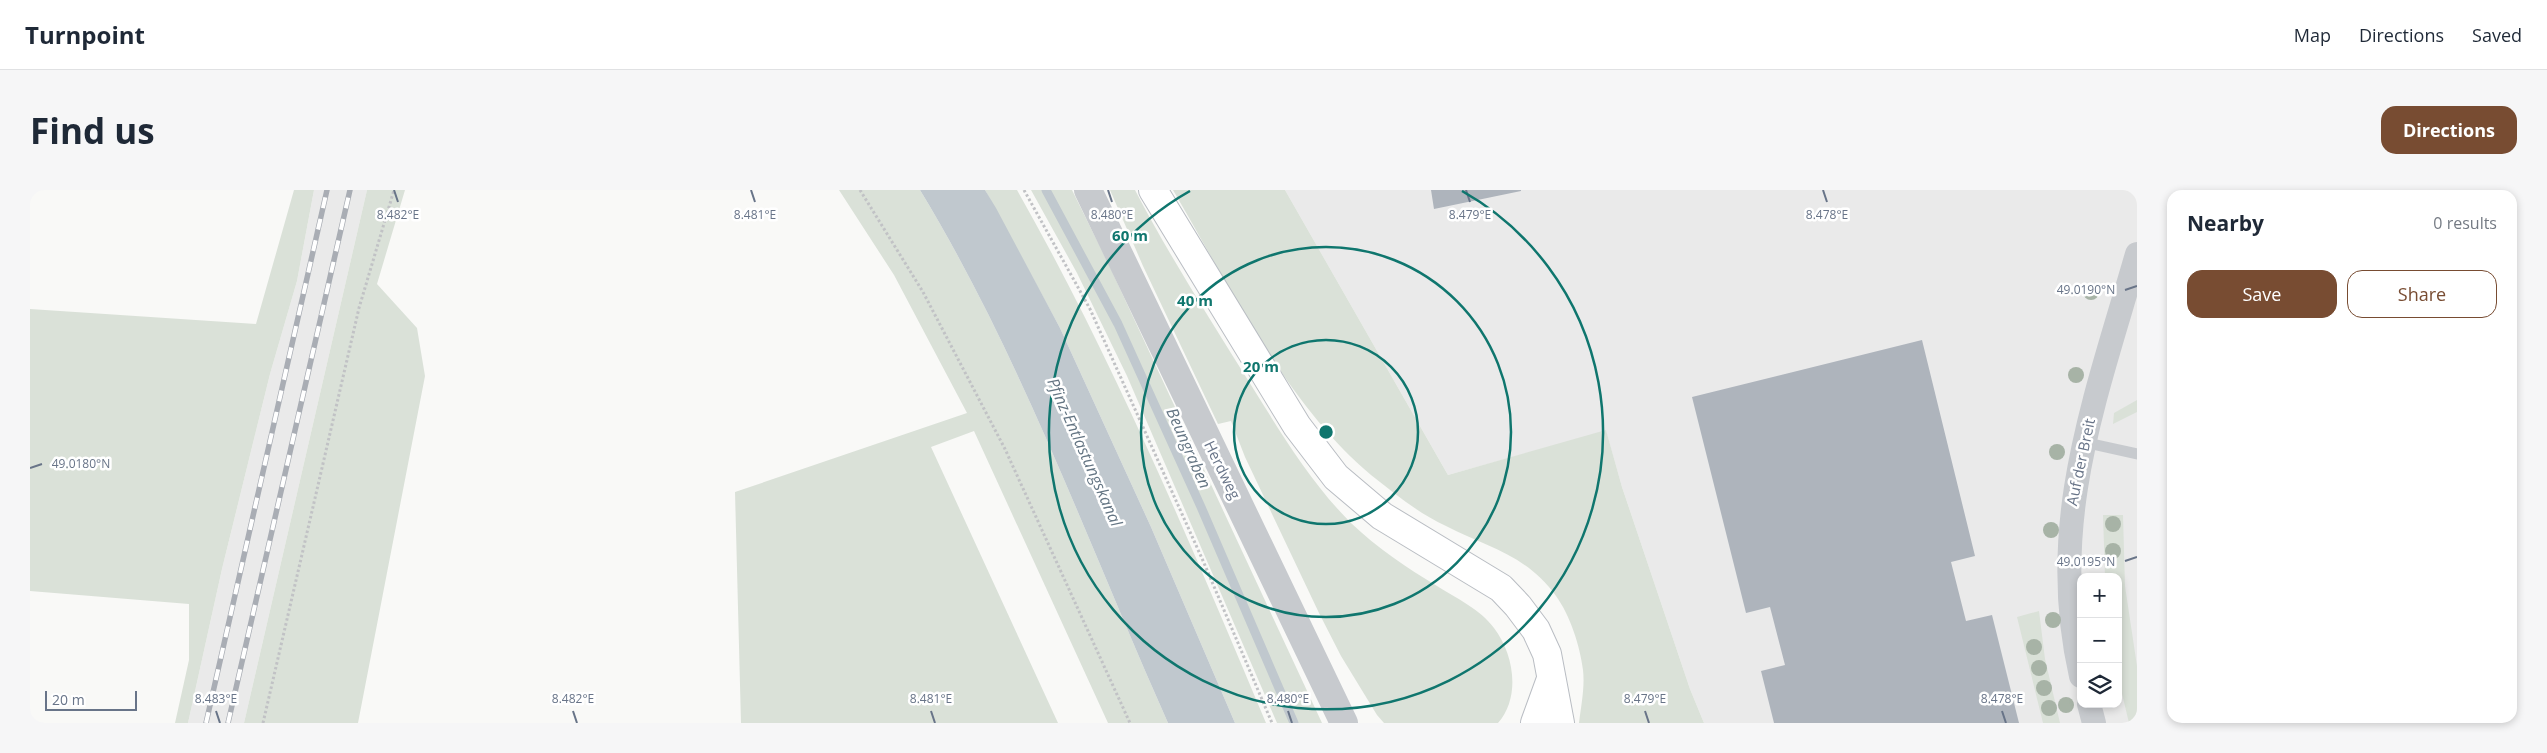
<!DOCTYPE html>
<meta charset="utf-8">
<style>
body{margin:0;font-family:"Open Sans",sans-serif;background:#f6f6f7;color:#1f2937}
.controls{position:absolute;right:15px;bottom:15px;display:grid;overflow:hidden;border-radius:10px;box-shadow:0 2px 8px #0003}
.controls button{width:45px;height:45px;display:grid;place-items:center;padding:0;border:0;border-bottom:1px solid #e0e1e3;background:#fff;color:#1f2937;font:25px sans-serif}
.scale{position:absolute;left:15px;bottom:12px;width:92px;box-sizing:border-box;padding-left:5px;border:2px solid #687488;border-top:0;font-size:14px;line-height:18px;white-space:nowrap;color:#687488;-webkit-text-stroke:4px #fff;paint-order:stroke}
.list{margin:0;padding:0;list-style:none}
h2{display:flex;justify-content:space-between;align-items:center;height:65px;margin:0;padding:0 20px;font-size:21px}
h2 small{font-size:16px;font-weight:400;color:#747a83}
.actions{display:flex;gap:10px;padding:15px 20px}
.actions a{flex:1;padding:11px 0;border:1px solid #784c32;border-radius:15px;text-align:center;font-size:18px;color:#784c32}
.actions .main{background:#784c32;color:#fff}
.icon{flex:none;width:28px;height:28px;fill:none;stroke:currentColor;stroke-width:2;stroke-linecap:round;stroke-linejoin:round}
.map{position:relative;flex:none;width:2107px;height:533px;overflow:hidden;border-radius:15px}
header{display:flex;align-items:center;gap:30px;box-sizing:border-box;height:70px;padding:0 25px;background:#fff;border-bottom:1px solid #e0e1e3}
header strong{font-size:24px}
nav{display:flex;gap:28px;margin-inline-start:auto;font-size:18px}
.intro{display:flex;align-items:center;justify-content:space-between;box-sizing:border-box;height:120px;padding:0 30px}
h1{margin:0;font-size:35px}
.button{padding:12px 22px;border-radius:15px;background:#784c32;color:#fff;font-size:18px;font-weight:700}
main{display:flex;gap:30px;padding:0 30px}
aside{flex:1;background:#fff;border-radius:15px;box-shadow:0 2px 8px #0003}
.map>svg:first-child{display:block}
.built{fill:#eaeaea;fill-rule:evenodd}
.green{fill:#dae1d8}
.water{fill:#c0c8ce}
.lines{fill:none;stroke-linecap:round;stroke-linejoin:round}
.stream{stroke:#c0c8ce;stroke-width:9}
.building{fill:#aeb4bc}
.secondary-casing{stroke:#b9bdc3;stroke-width:30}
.path{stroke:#c1c2c5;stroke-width:3;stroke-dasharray:2.5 2.5;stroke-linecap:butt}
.service{stroke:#c7cace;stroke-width:11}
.minor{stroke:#c7cace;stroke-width:24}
.tertiary{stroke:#c7cace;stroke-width:28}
.secondary{stroke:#fff;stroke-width:28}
.rail-casing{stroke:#a9adb4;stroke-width:5.5}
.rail{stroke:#fff;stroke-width:4;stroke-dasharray:11;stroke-linecap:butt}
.tree{fill:#a7b3a6}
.ticks{fill:none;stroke:#687488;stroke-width:2}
.ring{fill:none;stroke:#0f766e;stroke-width:2.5}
.labels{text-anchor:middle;stroke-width:5;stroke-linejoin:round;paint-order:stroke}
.street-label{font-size:15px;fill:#687488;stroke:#fff}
.water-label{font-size:16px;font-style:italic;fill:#647583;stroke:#fff}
.ticks-label{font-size:12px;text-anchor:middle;fill:#687488;stroke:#fff;stroke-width:5;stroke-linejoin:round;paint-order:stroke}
.centre{fill:#0f766e;stroke:#fff;stroke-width:2.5}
.ring-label{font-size:15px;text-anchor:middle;font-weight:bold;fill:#0f766e;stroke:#fff;stroke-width:5;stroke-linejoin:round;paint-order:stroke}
</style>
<header>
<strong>Turnpoint</strong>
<nav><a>Map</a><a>Directions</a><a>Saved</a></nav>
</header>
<div class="intro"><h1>Find us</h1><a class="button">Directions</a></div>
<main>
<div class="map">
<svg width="2107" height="533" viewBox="0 0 2107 533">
<rect width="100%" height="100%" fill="#f9f9f7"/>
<g class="built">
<path d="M 284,0 L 337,0 L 214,533 L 158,533 L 192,379 L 240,184 L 267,91 Z"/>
<path d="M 1255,0 L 2107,0 L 2107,533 L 1674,533 L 1660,499 L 1592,297 L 1576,241 L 1418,285 ZM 2051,387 L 2088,387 L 2088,514 L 2051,514 Z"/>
</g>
<g class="green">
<path d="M 264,0 L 284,0 L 267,91 L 240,184 L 192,379 L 158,533 L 145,533 L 159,470 L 159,414 L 0,401 L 0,119 L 226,134 Z"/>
<path d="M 337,0 L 375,0 L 347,94 L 387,138 L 395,186 L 328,533 L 214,533 Z"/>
<path d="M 809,0 L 890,0 C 992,168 1058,354 1138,533 L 1078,533 L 944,241 L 901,257 L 1028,533 L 711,533 L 705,302 L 937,223 L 864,85 Z"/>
<path d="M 955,0 L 987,0 C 1084,171 1160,352 1236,533 L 1205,533 L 1121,337 L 1030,138 Z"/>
<path d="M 1001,0 L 1042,0 L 1078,73 L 1292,533 L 1247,533 L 1097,186 L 1047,83 Z"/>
<path d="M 1080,0 L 1105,0 C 1140,67 1181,131 1221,195 C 1251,243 1281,293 1321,333 C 1346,357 1377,378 1407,396 C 1426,408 1450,419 1464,438 C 1484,464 1491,507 1468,533 L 1354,533 L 1347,525 L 1311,466 L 1289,423 L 1215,267 L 1201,231 L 1188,234 L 1113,76 Z"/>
<path d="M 1143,0 L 1255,0 L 1418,285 L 1576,240 L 1592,297 L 1660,499 L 1674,533 L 1549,533 C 1551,516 1555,497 1553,480 C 1550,456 1540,425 1526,406 C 1497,365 1457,357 1416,336 C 1388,323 1365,304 1341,285 C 1257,215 1198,94 1143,0 Z"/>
<path d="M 2107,210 L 2107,222 L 2083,234 L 2084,223 Z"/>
<path d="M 2073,325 L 2093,325 L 2095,396 L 2107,476 L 2107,533 L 2099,533 L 2088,487 L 2088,387 L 2075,387 Z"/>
<path d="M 2009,421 L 2015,469 L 2030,533 L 2013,533 L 1987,427 Z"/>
</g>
<path class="water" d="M 890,0 L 955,0 L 966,18 L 1030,138 L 1121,337 L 1205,533 L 1138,533 C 1058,354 992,168 890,0 Z"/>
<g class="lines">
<path class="stream" d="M 1016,0 L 1088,134 L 1171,317 L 1264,533"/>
</g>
<g class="building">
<path d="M 1401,0 L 1491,0 L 1491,1 L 1404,19 Z"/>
<path d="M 1892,150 L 1945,366 L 1921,372 L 1936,431 L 1962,425 L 1989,533 L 1744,533 L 1731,481 L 1755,475 L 1740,417 L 1716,423 L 1662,207 Z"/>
</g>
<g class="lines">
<g class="secondary-casing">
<g id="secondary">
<path d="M 1123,0 L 1267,236 L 1306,287 L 1352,326 L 1471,398 L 1488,416 L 1506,440 L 1517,464 L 1530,533"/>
<path d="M 1505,533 L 1521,489"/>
</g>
</g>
<g class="path">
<path d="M 830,0 L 893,102 L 975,259 L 1100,533"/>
<path d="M 994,0 L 1060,119 L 1174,373 L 1242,533"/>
<path d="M 233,533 L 329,118 L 364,0"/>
</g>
<path class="service" d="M 2053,252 L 2107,264"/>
<g class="minor">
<path d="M 2051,486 C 2016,334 2066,207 2107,64"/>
<path d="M 2059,514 L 2064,533"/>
</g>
<path class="tertiary" d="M 1058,0 L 1314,533"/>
<use href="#secondary" class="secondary"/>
<g class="rail-casing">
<g id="rail">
<path d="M 176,533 L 297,0"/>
<path d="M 198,533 L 320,0"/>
</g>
</g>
<use href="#rail" class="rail"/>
</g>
<g class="tree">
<circle cx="2061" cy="102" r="8"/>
<circle cx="2046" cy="185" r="8"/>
<circle cx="2027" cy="262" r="8"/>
<circle cx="2083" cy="334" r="8"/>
<circle cx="2021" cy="340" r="8"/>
<circle cx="2083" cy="361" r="8"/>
<circle cx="2023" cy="430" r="8"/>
<circle cx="2004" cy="457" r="8"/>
<circle cx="2009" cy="478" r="8"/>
<circle cx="2014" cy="498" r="8"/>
<circle cx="2036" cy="515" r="8"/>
<circle cx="2019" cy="518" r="8"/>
</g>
<path class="ticks" d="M 364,0 L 368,12M 721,0 L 725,12M 1078,0 L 1082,12M 1436,0 L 1440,12M 1793,0 L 1797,12M 2095,100 L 2107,96M 0,278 L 12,274M 2095,371 L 2107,367M 186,521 L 190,533M 543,521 L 547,533M 901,521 L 905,533M 1258,521 L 1262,533M 1615,521 L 1619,533M 1972,521 L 1976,533"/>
<g class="ring">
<circle cx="1296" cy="242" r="92"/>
<circle cx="1296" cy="242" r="185"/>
<path d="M1432 1A277 277 0 1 1 1160 1"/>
</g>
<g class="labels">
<g class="street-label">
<text transform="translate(2051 272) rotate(-78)" y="5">Auf der Breit</text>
<text transform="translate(1192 280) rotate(64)" y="5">Herdweg</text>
</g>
<g class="water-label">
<text transform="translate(1159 258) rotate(66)" y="6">Beungraben</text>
<text transform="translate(1055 262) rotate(66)" y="6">Pfinz-Entlastungskanal</text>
</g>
</g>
<g class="ticks-label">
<text x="725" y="29">8.481°E</text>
<text x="1440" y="29">8.479°E</text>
<text x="1797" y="29">8.478°E</text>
<text x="368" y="29">8.482°E</text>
<text x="1082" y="29">8.480°E</text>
<text x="2056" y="104">49.0190°N</text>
<text x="51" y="278">49.0180°N</text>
<text x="2056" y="376">49.0195°N</text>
<text x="186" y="513">8.483°E</text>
<text x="543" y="513">8.482°E</text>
<text x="901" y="513">8.481°E</text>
<text x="1258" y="513">8.480°E</text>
<text x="1615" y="513">8.479°E</text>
<text x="1972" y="513">8.478°E</text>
</g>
<circle cx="1296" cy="242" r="8" class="centre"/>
<g class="ring-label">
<text x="1100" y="51">60 m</text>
<text x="1165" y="116">40 m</text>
<text x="1231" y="182">20 m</text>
</g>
</svg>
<div class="controls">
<button>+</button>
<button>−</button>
<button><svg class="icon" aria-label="layers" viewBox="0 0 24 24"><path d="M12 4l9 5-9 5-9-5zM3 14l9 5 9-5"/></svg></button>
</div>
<div class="scale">20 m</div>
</div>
<aside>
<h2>Nearby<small>0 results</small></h2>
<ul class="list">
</ul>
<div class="actions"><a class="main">Save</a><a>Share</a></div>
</aside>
</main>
